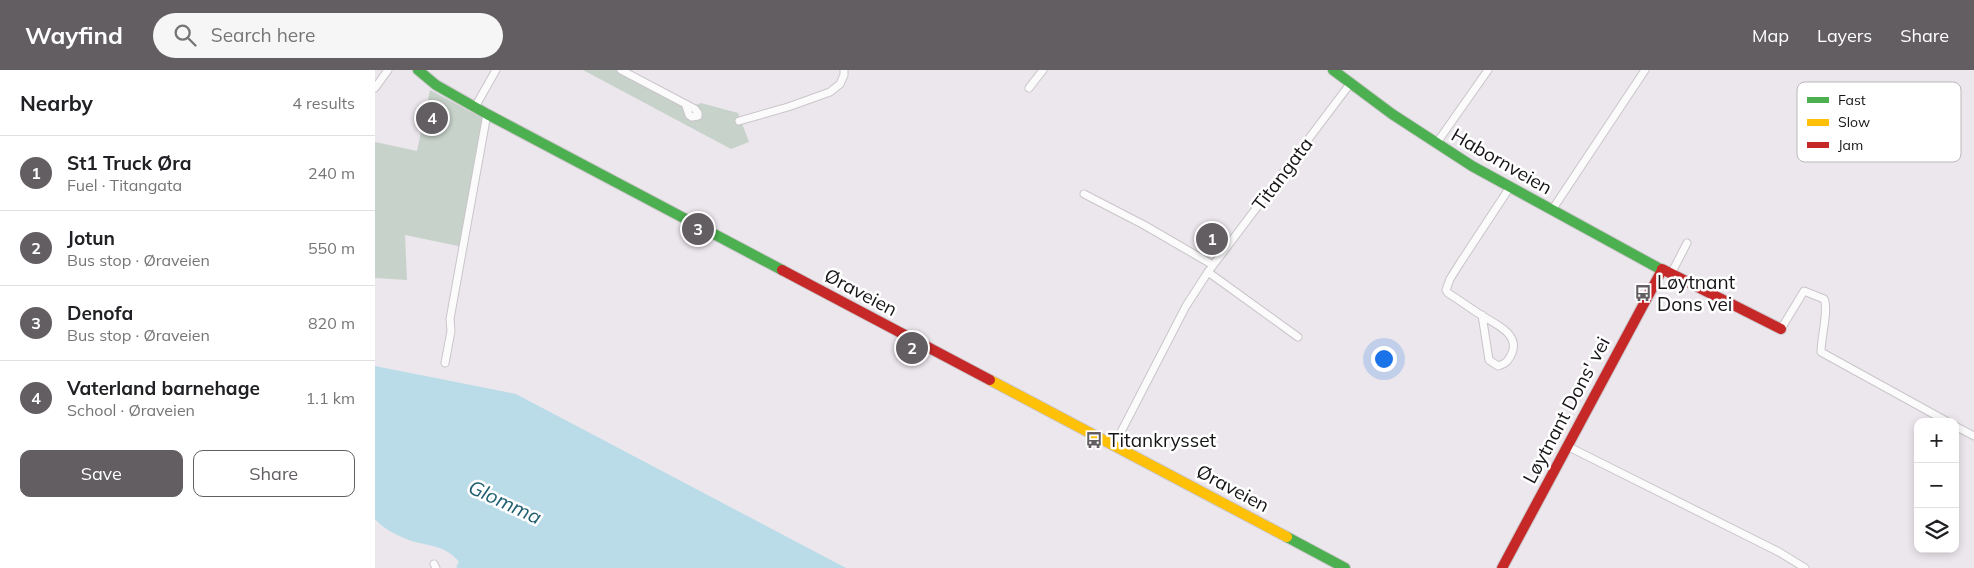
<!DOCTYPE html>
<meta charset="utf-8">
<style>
body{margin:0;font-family:Mulish,sans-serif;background:#f6f6f6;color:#202124}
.controls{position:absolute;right:15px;bottom:15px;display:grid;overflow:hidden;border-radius:10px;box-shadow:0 2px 8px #0003}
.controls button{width:45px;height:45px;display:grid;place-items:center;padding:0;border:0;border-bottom:1px solid #e0e0e0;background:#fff;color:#202124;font:25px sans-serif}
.you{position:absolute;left:1008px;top:288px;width:18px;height:18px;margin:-12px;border:4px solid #fff;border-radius:50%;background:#1a73e8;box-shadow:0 0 0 8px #1a73e833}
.badge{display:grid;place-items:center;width:32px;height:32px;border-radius:50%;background:#625e62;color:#fff;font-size:16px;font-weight:700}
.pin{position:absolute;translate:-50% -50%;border:2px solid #fff;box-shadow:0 1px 5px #0006}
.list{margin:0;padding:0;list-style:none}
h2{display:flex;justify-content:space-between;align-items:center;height:65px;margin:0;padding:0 20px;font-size:21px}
h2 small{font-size:16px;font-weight:400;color:#757577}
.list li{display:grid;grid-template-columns:32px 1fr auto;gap:15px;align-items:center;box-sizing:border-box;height:75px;padding:0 20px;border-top:1px solid #e0e0e0}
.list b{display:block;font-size:19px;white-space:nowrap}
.list p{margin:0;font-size:16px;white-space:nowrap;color:#757577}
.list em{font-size:16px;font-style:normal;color:#757577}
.actions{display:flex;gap:10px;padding:15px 20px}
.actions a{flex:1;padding:11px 0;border:1px solid #625e62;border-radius:10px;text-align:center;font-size:18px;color:#625e62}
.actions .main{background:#625e62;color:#fff}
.icon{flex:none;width:28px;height:28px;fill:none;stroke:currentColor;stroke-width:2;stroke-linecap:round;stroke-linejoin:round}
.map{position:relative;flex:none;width:1599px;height:498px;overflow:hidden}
header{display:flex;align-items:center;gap:30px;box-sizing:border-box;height:70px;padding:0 25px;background:#625e62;color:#fff}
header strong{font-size:24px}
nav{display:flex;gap:28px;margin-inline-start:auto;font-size:18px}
.search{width:350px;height:45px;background:#f6f6f6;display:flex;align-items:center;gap:12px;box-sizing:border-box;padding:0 18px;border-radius:28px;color:#757577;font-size:19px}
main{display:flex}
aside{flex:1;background:#fff}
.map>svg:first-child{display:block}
.green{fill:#c7d2cb}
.water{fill:#badce8}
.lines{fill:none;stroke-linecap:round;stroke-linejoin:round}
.street-casing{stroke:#c9c5c9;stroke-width:9}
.fast-casing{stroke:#c9c5c9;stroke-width:12}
.slow-casing{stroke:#c9c5c9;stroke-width:12}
.jam-casing{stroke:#c9c5c9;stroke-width:12}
.street{stroke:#fcfbfc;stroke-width:7}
.fast{stroke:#4caf50;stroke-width:10}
.slow{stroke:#ffc107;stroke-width:10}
.jam{stroke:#c62828;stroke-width:10}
.labels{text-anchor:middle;stroke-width:5;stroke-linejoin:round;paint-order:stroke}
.street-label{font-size:19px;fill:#171417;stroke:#fff}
.poi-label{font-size:19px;fill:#171417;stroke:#fff;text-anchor:start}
.water-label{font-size:20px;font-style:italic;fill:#205f71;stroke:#fff}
.key{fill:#fff;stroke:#b9b8b9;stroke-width:1}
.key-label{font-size:14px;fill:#171417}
</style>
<header>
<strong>Wayfind</strong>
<div class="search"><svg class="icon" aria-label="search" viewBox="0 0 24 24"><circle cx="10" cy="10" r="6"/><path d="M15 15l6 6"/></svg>Search here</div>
<nav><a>Map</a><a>Layers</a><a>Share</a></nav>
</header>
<main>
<aside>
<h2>Nearby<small>4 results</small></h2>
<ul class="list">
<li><span class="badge">1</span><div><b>St1 Truck Øra</b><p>Fuel · Titangata</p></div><em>240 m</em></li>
<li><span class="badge">2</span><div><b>Jotun</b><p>Bus stop · Øraveien</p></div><em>550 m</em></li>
<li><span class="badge">3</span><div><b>Denofa</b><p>Bus stop · Øraveien</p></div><em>820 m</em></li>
<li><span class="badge">4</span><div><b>Vaterland barnehage</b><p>School · Øraveien</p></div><em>1.1 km</em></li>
</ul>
<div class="actions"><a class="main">Save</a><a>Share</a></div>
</aside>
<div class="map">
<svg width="1599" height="498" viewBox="0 0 1599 498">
<rect width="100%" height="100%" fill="#ece7ec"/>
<g class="green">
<path d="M 208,0 L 242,0 L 308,36 L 315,49 L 322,50 L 326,44 L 318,36 L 326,33 L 363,43 L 374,72 L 356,79 Z"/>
<path d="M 55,20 L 111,50 L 88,177 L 30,165 L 32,210 L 0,208 L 0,72 L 42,81 Z"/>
</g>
<path class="water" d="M 0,296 L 141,324 L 471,498 L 84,498 L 81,497 L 84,492 C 70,474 53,477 34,470 C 23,466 7,458 0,449 Z"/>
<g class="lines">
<g class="street-casing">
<g id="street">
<path d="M 246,0 L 320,39 L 323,43 L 323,46 L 317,47 L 314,45 L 311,36"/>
<path d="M 0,18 L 13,0"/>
<path d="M 654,18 L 668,0"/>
<path d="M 100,37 L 121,0"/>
<path d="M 364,51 L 413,37 L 455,22 L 465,14 L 469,5 L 469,0"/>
<path d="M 1061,74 L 1113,0"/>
<path d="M 709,124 L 769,155 L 838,195"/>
<path d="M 1177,140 L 1270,0"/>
<path d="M 833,202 L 923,267"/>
<path d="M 1296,204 L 1312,173"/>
<path d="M 1107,245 L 1114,290 L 1123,296 C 1131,294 1134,290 1137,283 C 1145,263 1118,253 1106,245 C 1095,238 1084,230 1073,223 L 1071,220 L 1075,209 L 1085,193 L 1135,117"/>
<path d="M 1406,259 L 1429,221 L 1449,229 C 1454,239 1446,267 1446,282 L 1573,352"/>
<path d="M 70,293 L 76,261 L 75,249 L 112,44"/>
<path d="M 1580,356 L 1599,366"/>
<path d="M 741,376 L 747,360 L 811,236 L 833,202 L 975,14"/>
<path d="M 1192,376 L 1404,482 L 1430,498"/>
<path d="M 59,494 L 61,498"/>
</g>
</g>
<g class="fast-casing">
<g id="fast">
<path d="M 43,0 L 61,15 L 112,44 L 407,200"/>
<path d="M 958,0 L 1017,44 L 1097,96 L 1287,200"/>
<path d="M 912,467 L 970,498"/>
</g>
</g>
<g class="slow-casing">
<path id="slow" d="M 615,310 L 912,467"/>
</g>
<g class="jam-casing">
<g id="jam">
<path d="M 1287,199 L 1406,259"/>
<path d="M 407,200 L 615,310"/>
<path d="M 1127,498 L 1287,200"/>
</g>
</g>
<use href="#street" class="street"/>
<use href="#fast" class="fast"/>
<use href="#slow" class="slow"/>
<use href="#jam" class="jam"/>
</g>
<defs>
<g id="bus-bare" transform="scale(1.35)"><path d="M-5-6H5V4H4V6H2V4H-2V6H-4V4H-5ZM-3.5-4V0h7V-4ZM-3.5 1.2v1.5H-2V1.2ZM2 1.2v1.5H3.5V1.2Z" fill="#625e62" stroke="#fff" stroke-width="2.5" paint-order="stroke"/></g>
</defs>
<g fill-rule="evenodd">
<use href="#bus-bare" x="1268" y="223"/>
<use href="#bus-bare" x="719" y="370"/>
</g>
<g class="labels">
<g class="street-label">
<text transform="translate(1127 91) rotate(30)" y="7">Habornveien</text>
<text transform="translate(907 104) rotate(-53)" y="7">Titangata</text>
<text transform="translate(486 222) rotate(28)" y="7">Øraveien</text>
<text transform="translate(1191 340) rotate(-62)" y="7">Løytnant Dons' vei</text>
<text transform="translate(858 418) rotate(28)" y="7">Øraveien</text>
</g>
<g class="poi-label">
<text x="1282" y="219">Løytnant<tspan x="1282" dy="22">Dons vei</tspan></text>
<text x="733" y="377">Titankrysset</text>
</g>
<g class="water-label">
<text transform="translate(130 432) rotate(25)" y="7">Glomma</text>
</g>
</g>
<rect x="1422" y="12" width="164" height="80" rx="8" class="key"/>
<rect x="1432" y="27" width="22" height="6" fill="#4caf50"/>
<rect x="1432" y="49" width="22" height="7" fill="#ffc107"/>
<rect x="1432" y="72" width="22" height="6" fill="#c62828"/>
<g class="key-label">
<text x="1463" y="35">Fast</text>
<text x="1463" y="57">Slow</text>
<text x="1463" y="80">Jam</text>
</g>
</svg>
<div class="controls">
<button>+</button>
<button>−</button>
<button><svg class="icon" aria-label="layers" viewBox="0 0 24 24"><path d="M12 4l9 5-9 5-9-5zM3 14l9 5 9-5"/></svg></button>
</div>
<div class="you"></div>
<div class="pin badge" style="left:837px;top:169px">1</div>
<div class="pin badge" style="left:537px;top:278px">2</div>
<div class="pin badge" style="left:323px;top:159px">3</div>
<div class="pin badge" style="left:57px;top:48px">4</div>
</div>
</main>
